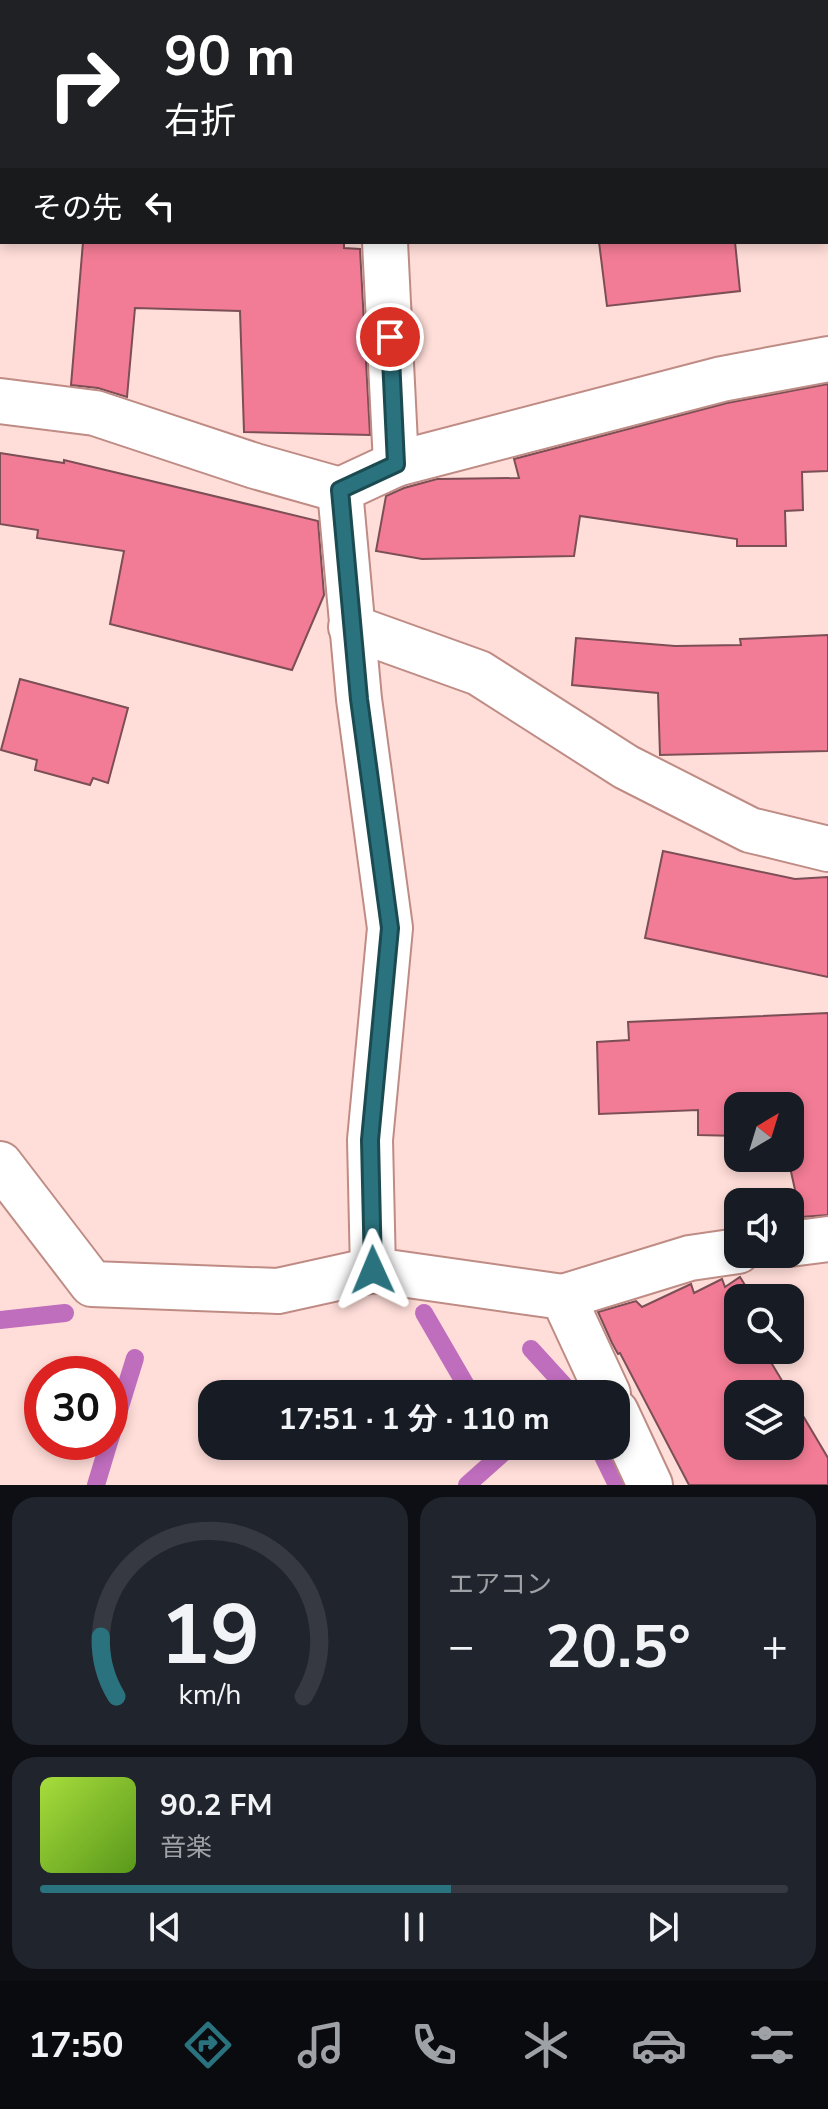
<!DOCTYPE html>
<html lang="ja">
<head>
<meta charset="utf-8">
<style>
  :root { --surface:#171b24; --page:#20242c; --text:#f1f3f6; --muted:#9ea1a6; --line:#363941; --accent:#2a727d }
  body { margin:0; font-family:"Nunito Sans","Noto Sans JP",sans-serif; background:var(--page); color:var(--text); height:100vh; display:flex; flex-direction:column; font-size:30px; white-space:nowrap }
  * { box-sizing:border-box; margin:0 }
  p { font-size:26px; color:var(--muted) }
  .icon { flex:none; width:44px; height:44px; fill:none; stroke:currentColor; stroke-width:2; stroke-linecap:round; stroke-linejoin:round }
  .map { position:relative; height:1485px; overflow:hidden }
  .side { display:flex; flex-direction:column; gap:12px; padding:12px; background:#0d0f14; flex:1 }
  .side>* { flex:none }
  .hud { position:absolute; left:0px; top:0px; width:828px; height:244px; box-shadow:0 4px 12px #0003; background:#202124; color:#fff; overflow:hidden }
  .needle { width:52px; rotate:38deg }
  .buttons { position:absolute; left:724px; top:1092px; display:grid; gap:16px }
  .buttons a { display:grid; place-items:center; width:80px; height:80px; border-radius:16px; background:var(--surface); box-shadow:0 4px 12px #0003; font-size:40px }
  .speed { position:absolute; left:24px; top:1356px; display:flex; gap:16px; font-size:40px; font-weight:700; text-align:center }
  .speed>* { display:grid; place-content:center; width:104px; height:104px; border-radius:50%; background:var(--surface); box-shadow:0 4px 12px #0003; line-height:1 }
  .speed .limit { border:12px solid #d22; background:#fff; color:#111 }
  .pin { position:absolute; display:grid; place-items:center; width:68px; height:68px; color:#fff; margin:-34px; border:4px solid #fff; border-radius:50%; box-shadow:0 2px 8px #0007 }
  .me { position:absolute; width:88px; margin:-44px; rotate:359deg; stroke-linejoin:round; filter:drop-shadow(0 0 6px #0008) }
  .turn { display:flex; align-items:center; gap:28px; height:168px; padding:0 32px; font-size:36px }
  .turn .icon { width:104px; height:104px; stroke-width:2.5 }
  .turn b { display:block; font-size:56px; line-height:68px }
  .then { display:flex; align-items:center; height:76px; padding:0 32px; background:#0003; gap:16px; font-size:30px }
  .big { font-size:60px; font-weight:700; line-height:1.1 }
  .side .widget { flex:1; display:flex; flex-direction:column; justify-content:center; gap:12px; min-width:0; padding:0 28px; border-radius:24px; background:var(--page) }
  .side .dial { align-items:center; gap:0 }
  .dial svg { height:208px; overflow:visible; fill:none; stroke:var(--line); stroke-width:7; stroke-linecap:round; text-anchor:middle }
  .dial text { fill:var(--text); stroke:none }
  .song { display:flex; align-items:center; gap:24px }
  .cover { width:96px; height:96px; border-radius:12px; background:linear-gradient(135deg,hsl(80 70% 55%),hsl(90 70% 35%)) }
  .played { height:8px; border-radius:4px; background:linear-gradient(90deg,var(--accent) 55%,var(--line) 55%) }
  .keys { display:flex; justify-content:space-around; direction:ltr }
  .heat { display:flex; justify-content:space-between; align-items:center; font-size:44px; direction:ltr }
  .side .tiles { flex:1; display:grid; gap:12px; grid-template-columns:1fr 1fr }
  .widget:last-child { grid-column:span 2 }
  .trip { position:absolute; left:198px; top:1380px; width:432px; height:80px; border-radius:24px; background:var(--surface); box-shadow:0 4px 12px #0003; font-weight:700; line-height:80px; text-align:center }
  .menu { display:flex; height:128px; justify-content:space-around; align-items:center; background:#090b0e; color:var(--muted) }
  .menu .icon { width:56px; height:56px }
  .menu .current { color:var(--accent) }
  .menu b { font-size:36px; color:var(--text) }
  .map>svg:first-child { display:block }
</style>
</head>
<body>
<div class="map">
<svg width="828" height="1485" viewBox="0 0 828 1485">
  <rect width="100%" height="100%" fill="#ffddd8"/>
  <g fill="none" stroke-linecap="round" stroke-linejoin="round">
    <!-- stream -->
    <g stroke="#bf6dbd" stroke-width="18">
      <path d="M424,1313L471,1394"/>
      <path d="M0,1320L65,1313"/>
      <path d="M531,1349L572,1394"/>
      <path d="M110,1439L135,1358"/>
      <path d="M598,1446L617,1485"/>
      <path d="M96,1485L109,1442"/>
      <path d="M467,1485L504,1452L501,1446"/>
    </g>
  </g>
  <!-- building -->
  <g fill="#f27c95" stroke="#7c4e56" stroke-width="2">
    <path d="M83,242H344V248L360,249L370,435L244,432L240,311L135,308L127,397L98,388L71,385Z"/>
    <path d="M599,242H735L740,291L607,306Z"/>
    <path d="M828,384V471L802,472L803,510L785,511L786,546H737V539L580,516L574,556L422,559L376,551L386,496L404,488L437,479L519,478L514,459L727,403Z"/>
    <path d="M0,453L64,463V460L318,521L324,595L292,670L110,624L124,551L37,538L38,530L0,524Z"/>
    <path d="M828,635V751L660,755L658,693L572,685L576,638L675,646L741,645L740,639Z"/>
    <path d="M20,679L128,708L108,783L93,778L90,785L35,770L37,760L1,750Z"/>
    <path d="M663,851L795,879L828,877V977L645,938Z"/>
    <path d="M828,1013V1215L801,1217L788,1158H790V1106H738V1136L698,1135V1110L599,1114L597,1042L629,1040L628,1022Z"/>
    <path d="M740,1277L753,1298H738V1350H777L766,1354L790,1394H738V1446H790V1394L828,1458V1485H689L620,1353L618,1354L612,1343L598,1312L636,1301L642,1307L691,1284L694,1293L722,1279L725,1287Z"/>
  </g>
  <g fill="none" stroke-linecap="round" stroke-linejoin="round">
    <defs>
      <g id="street">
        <path d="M373,0V2"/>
        <path d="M385,242L396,464"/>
        <path d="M0,401L95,413L255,466L340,490L396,464L722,379L828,359"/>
        <path d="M340,490L359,699L390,928L370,1140L373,1270L563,1297L608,1394"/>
        <path d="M351,627L479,673L626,767L750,830L828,849"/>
        <path d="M0,1164L92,1284L278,1291L373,1270"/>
        <path d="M790,1244L828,1239"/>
        <path d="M563,1297L690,1258L738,1251"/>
        <path d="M616,1412L650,1485"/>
      </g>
    </defs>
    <!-- street casing -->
    <use href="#street" stroke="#bf8c85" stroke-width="48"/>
    <!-- street -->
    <use href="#street" stroke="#fff" stroke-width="44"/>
  </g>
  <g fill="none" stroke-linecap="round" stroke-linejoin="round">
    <defs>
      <path id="route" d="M373,1270L370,1140L390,928L359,699L340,490L396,464L390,337"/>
    </defs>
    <!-- route casing -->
    <use href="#route" stroke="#1b4a51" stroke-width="20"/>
    <!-- route -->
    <use href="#route" stroke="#2a727d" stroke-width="14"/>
  </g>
</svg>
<div class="buttons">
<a><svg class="needle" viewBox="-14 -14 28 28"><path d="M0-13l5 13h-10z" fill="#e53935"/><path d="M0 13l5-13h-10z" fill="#9ea1a6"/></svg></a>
<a><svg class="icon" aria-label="sound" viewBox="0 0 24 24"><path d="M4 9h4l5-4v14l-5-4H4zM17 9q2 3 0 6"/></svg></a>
<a><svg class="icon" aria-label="search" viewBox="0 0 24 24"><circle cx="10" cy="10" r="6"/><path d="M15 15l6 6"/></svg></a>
<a><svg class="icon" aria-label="layers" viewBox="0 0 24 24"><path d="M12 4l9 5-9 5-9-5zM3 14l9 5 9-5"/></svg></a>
</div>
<div class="speed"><div class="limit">30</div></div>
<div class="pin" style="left:390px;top:337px;background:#d93025"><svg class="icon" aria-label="arrive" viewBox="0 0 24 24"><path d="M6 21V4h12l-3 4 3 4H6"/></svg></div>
<svg class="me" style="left:373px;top:1270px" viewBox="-20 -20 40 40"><path d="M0-17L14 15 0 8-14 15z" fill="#2a727d" stroke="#fff" stroke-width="4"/></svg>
<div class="trip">17:51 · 1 分 · 110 m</div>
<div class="hud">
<div class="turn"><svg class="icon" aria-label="right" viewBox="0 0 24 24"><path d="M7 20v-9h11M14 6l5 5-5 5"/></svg><div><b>90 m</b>右折</div></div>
<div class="then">その先<svg class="icon" aria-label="left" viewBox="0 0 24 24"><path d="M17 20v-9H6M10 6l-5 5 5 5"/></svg></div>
</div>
</div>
<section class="side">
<div class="tiles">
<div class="widget dial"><svg viewBox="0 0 100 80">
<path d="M14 69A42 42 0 1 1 86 69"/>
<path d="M14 69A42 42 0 0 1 8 46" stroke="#2a727d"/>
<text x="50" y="56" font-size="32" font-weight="700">19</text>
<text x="50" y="72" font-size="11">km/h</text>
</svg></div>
<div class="widget"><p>エアコン</p>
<div class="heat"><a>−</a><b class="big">20.5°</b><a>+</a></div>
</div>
<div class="widget">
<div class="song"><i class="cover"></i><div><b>90.2 FM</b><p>音楽</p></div></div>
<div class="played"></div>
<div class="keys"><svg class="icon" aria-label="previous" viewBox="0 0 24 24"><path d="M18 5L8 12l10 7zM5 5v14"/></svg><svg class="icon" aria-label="pause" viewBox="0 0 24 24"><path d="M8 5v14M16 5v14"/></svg><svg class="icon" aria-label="next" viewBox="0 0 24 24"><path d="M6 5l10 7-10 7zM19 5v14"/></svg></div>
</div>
</div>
</section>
<nav class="menu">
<b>17:50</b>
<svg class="icon current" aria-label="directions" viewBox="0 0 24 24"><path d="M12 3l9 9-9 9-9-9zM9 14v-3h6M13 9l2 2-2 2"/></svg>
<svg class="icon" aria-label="music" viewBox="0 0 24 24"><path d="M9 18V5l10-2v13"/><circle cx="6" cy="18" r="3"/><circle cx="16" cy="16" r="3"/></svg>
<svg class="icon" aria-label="phone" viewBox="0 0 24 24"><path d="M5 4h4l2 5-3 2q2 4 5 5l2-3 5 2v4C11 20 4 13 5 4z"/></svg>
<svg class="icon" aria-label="climate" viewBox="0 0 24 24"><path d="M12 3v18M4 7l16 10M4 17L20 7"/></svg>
<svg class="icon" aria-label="car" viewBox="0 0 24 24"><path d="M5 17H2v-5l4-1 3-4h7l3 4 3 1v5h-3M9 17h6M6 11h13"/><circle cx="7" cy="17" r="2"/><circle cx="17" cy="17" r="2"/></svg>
<svg class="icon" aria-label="filters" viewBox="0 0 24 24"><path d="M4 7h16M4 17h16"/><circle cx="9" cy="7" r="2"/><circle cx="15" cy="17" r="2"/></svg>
</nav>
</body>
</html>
